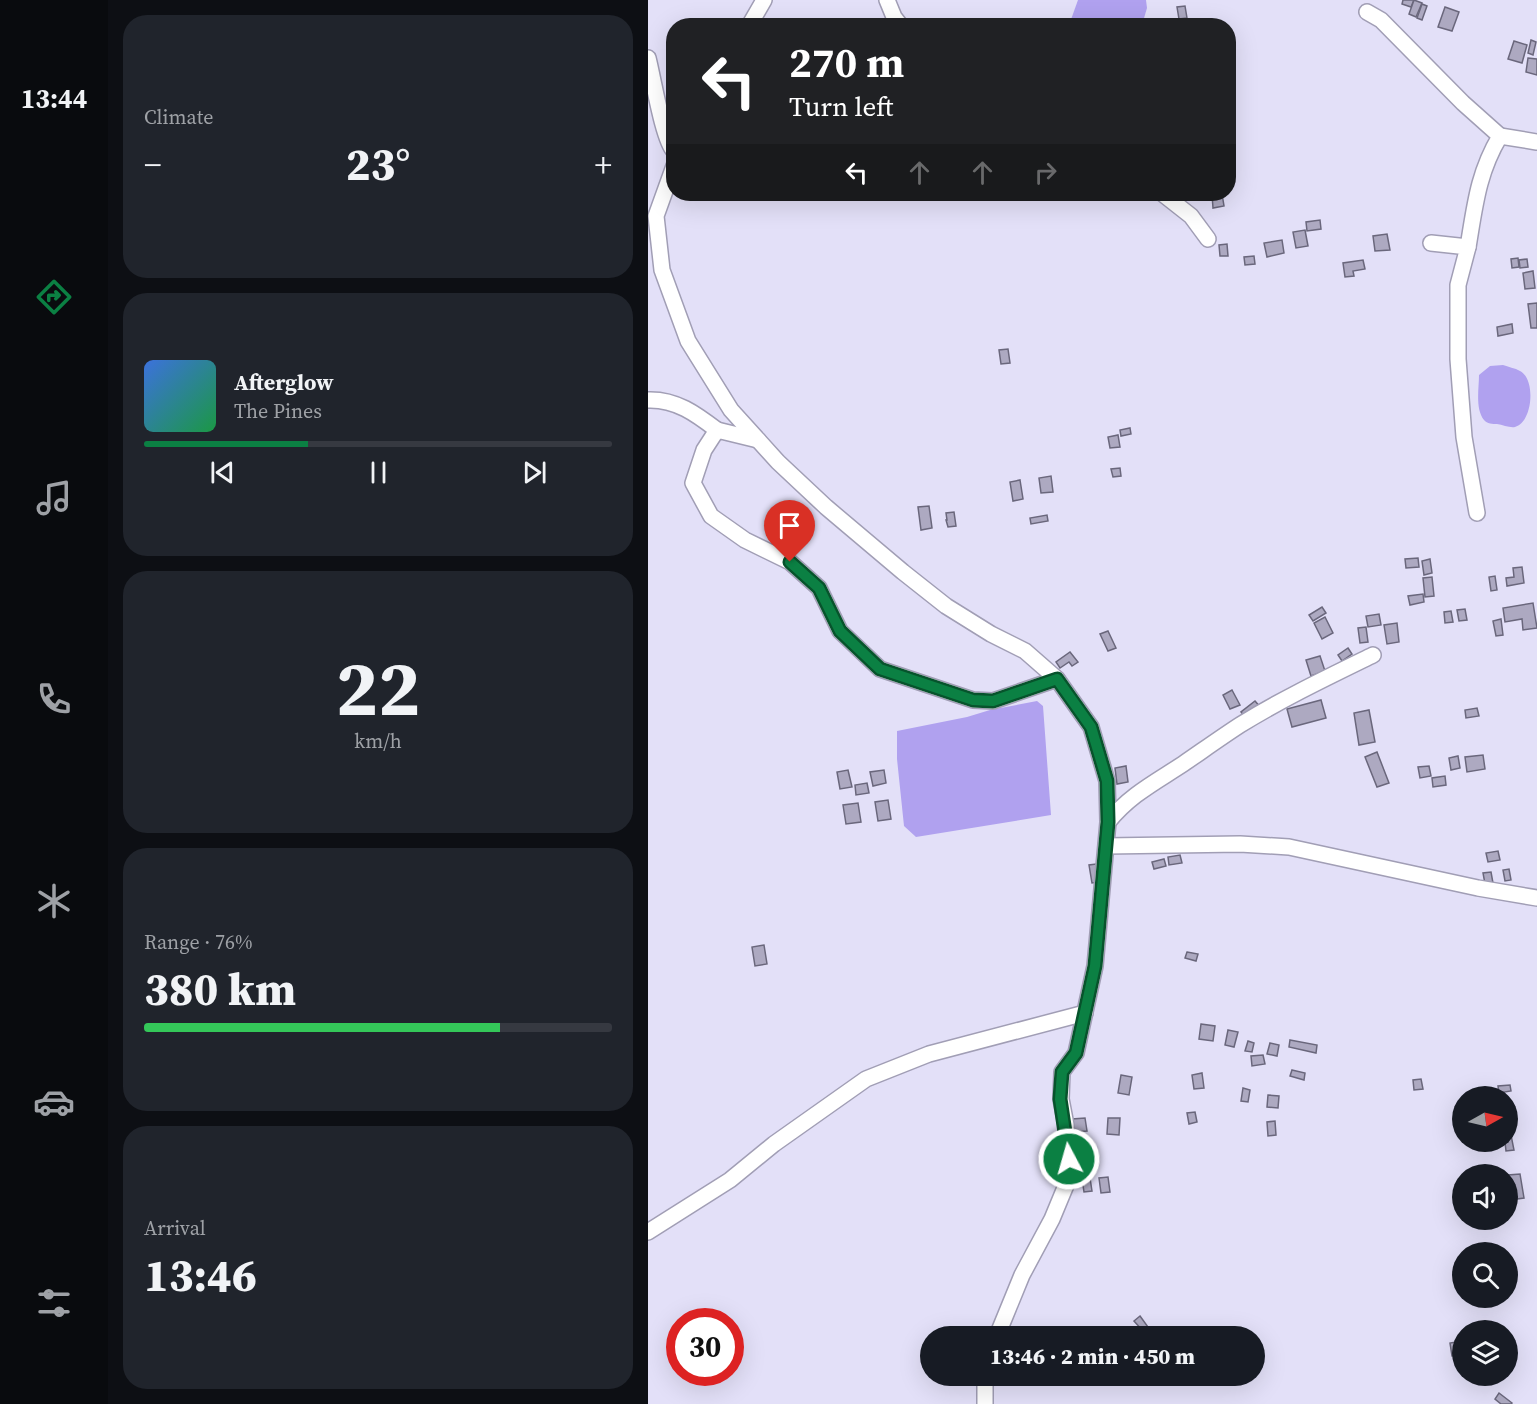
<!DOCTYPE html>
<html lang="en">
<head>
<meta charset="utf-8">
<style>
  :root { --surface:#171b24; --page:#20242c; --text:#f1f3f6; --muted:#9ea1a6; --line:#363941; --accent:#0b8043 }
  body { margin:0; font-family:"Source Serif 4",serif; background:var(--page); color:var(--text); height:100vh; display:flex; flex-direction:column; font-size:22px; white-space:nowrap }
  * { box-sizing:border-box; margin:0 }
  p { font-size:20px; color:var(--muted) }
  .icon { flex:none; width:33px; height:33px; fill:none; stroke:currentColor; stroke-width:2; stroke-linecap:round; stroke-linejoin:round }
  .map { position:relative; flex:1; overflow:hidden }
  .panel { display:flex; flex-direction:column; gap:15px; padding:15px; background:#0d0f14; width:540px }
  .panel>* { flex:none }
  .top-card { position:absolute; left:18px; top:18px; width:570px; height:183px; border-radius:24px; box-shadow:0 6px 24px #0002; background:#202124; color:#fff; overflow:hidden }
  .needle { width:39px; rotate:82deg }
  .tools { position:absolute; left:804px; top:1086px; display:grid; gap:12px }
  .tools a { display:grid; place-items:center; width:66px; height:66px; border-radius:50%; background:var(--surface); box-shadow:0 6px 24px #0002; font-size:30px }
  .speed { position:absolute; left:18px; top:1308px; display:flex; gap:12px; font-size:30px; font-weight:700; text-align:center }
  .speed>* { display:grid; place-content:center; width:78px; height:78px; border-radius:50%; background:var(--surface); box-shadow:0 6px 24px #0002; line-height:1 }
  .speed .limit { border:9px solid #d22; background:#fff; color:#111 }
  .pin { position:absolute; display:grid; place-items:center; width:51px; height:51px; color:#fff; margin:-62px -26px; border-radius:50% 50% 50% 0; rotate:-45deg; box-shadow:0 0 6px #0007 }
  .pin .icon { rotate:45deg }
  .me { position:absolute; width:66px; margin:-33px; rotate:354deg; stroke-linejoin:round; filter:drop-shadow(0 0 4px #0008) }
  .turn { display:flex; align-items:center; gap:21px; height:126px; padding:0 24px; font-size:27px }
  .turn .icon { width:78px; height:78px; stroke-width:2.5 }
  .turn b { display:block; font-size:42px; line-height:51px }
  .lanes { display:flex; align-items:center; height:57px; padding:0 24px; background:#0003; justify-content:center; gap:30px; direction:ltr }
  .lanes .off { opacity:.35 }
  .big { font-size:45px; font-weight:800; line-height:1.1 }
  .panel .widget { flex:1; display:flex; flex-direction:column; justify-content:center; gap:9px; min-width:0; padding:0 21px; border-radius:24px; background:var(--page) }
  .panel .dial { align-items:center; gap:0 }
  .dial b { font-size:78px; line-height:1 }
  .song { display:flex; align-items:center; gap:18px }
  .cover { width:72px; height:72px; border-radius:9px; background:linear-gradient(135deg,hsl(220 70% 55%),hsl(140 70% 35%)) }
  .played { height:6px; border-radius:3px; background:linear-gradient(90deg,var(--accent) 35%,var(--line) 35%) }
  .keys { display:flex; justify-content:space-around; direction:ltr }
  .heat { display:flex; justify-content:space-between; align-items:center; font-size:33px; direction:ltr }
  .charge { height:9px; border-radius:4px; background:linear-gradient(90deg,#34c759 76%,var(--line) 0) }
  .trip { position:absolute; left:272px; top:1326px; width:345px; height:60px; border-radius:30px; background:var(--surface); box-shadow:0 6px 24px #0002; font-weight:800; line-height:60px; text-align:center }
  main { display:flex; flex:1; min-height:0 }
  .dock { display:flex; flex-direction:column; width:108px; justify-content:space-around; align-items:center; background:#090b0e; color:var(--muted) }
  .dock .icon { width:42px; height:42px }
  .dock .active { color:var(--accent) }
  .dock b { font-size:27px; color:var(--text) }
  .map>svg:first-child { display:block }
</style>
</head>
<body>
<main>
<nav class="dock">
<b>13:44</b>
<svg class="icon active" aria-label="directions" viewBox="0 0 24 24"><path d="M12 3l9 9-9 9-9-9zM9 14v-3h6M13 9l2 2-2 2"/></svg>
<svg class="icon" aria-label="music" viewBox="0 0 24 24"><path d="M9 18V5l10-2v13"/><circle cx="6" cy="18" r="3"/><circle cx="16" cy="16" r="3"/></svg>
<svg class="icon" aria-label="phone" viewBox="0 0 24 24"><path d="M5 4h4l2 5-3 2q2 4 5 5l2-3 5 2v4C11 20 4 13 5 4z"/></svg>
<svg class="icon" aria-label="climate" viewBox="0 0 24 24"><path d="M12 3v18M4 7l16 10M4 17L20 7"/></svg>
<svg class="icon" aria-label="car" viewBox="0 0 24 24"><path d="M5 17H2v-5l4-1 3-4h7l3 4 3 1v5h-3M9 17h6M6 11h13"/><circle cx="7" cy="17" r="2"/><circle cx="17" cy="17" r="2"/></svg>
<svg class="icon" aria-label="filters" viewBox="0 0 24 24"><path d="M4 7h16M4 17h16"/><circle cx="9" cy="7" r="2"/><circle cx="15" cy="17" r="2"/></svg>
</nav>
<section class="panel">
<div class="widget"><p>Climate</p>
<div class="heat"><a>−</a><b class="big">23°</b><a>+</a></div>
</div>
<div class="widget">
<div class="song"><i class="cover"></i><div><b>Afterglow</b><p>The Pines</p></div></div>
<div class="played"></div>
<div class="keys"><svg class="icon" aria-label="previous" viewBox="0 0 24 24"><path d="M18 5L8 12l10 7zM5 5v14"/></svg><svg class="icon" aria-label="pause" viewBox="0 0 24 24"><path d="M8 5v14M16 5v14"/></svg><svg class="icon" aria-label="next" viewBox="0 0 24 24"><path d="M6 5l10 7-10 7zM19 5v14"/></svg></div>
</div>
<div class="widget dial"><b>22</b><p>km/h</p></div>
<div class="widget"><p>Range · 76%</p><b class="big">380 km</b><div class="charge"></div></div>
<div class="widget"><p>Arrival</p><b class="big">13:46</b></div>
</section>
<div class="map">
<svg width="889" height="1404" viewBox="0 0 889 1404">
  <rect width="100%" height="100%" fill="#e3e0f8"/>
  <!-- water -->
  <g fill="#b0a1ef">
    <path d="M430,0H498L499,8L494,25H421Z"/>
    <path d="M855,365C860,367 867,368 872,371C888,379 885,422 867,427C862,428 855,425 849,424C845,424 839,424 836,420C827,409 831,388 831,375L842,366Z"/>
    <path d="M389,701L395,706L403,815L268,837L256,826L249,759V731L319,717L342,710Z"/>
  </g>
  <!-- building -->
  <g fill="#ada9c1" stroke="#6a677c" stroke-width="1.5">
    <path d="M755,0H766L763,7L754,4Z"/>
    <path d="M766,0L774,3L768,17L761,14Z"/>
    <path d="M774,4L779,6L774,20L769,18Z"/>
    <path d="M537,6L539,18L531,19L529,7Z"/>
    <path d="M797,7L811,12L804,31L790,27Z"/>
    <path d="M883,40L888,42L885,55L880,53Z"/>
    <path d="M866,41L879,45L874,63L860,59Z"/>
    <path d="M880,58L889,59V75L878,72Z"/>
    <path d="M564,194H574L576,206L565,208Z"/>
    <path d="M672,220L673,229L659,231L658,222Z"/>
    <path d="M657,230L660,246L648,248L645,232Z"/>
    <path d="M739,234L742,250L727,251L725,236Z"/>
    <path d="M634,240L636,253L619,257L616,243Z"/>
    <path d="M579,244L580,256H572L571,245Z"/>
    <path d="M606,256L607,264L597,265L596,257Z"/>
    <path d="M870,258L871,267L864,268L863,259Z"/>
    <path d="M879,259L880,267L872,268L871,260Z"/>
    <path d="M715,260L717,269L705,271L706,276L697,277L695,263Z"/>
    <path d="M885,271L887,288L877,289L875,273Z"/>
    <path d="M889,303V328H883L880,304Z"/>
    <path d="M864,324L865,333L850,336L849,327Z"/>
    <path d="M360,349L362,363L353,364L351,350Z"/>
    <path d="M482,428L483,434L473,436L472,430Z"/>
    <path d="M470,435L472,447L462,448L460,437Z"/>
    <path d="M472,468L473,476L465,477L463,469Z"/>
    <path d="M403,476L405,492L393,493L391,478Z"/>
    <path d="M372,480L375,499L365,501L362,482Z"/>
    <path d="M281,506L284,528L273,530L270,507Z"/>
    <path d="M306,512L308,526L300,527L298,520H299L298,513Z"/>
    <path d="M399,515L400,521L383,524L382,518Z"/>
    <path d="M770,558L771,567L758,568L757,559Z"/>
    <path d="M782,559L784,573L776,575L774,561Z"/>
    <path d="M874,567L876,583L859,586L858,578L866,577L865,568Z"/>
    <path d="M847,576L849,590L843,591L841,577Z"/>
    <path d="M784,577L786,596L777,597L775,578Z"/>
    <path d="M775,594L776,602L762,605L760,596Z"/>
    <path d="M885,603L889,628L875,630L874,619L857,622L855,608Z"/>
    <path d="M674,607L678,613L665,621L661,615Z"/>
    <path d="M817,609L819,620L811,621L809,610Z"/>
    <path d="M803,611L805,622L797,623L796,612Z"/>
    <path d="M731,614L733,625L720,627L718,616Z"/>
    <path d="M677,617L685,633L674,639L666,623Z"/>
    <path d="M853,619L855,635L848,636L845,621Z"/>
    <path d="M749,623L751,642L739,644L736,625Z"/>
    <path d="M718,627L720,642L712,643L710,628Z"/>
    <path d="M460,631L468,648L460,651L452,634Z"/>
    <path d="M700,648L704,654L694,661L690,655Z"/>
    <path d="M422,652L430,662L424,666L421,662L412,668L408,662Z"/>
    <path d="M672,656L677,671L663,676L658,660Z"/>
    <path d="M584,690L592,705L582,709L575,695Z"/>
    <path d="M673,700L678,718L644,727L639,709Z"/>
    <path d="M607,701L614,709L599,720L593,712Z"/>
    <path d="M829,708L831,716L818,718L817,710Z"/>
    <path d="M721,710L727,742L711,745L706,713Z"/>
    <path d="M729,752L741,783L729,787L717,757Z"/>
    <path d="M835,755L837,769L819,772L817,757Z"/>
    <path d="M810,756L812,768L803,770L801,758Z"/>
    <path d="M478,766L480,782L469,784L467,768Z"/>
    <path d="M781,766L783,776L772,778L770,767Z"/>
    <path d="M200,770L204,787L192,789L189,772Z"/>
    <path d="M236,770L238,783L225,786L222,772Z"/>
    <path d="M797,776L798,785L785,787L784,778Z"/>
    <path d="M219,783L221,793L208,795L207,785Z"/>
    <path d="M240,800L243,819L230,821L227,802Z"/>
    <path d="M210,803L213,822L198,824L195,805Z"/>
    <path d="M850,851L852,860L840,862L838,853Z"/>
    <path d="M532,855L534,863L521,865L520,857Z"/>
    <path d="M516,859L518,866L506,869L504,862Z"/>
    <path d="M448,864L451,882L444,883L441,865Z"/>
    <path d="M861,869L863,880L857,881L855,870Z"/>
    <path d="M843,872L845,883L837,884L835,873Z"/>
    <path d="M116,945L119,964L107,966L104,947Z"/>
    <path d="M539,952L550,954L548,961L537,958Z"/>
    <path d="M553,1024L567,1026L565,1041L551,1039Z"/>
    <path d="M580,1030L590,1032L586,1047L577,1045Z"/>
    <path d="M642,1040L669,1045L668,1053L641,1047Z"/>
    <path d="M600,1041L606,1043L604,1052L597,1051Z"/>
    <path d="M622,1043L631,1045L629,1056L619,1054Z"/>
    <path d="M615,1055L617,1064L604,1066L603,1056Z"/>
    <path d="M644,1070L657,1073L656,1080L642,1076Z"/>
    <path d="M554,1073L556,1088L546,1089L544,1075Z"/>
    <path d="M473,1075L484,1077L481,1095L470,1093Z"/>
    <path d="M773,1079L775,1089L766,1090L765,1080Z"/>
    <path d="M862,1085L863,1091L851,1093L850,1086Z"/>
    <path d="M595,1088L602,1090L600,1102L593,1101Z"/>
    <path d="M620,1095L631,1096L630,1108L619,1107Z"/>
    <path d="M547,1112L549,1122L541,1124L539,1113Z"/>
    <path d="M437,1118L439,1131L426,1132L424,1119Z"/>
    <path d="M460,1118H472L471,1135L459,1134Z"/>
    <path d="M627,1121L628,1135L620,1136L619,1122Z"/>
    <path d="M860,1135H863L866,1150L858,1151L857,1142H860Z"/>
    <path d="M436,1136L437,1143L430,1144L429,1137Z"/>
    <path d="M441,1149L442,1158L428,1160L427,1151Z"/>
    <path d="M872,1174L876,1198L862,1200L860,1175Z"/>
    <path d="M460,1177L462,1192L453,1193L451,1178Z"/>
    <path d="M442,1178L444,1191L436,1192L434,1179Z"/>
    <path d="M492,1316L500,1327L495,1331L486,1321Z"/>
    <path d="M814,1341V1355L804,1356L802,1343Z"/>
    <path d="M851,1393L864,1403L863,1404H853L847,1399Z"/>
  </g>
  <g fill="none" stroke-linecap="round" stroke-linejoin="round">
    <defs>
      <g id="minor">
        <path d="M239,0L246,17L253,26"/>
        <path d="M719,12L733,20L815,103L852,136C830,173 827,205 820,247"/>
        <path d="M101,26L116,0"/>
        <path d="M0,58C5,77 15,140 26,151"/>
        <path d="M852,136L889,142"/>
        <path d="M26,166L8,216L14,270L40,341L83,410L130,462L178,507L255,572L298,606L343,634L377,651L409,679L443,727L459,781L460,822L447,966L428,1053L414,1072L413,1099L418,1125L421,1178L404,1219L374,1275L349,1336"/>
        <path d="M515,194L543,216L560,239"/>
        <path d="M783,243L820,247L810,285V359L816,437L829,513"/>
        <path d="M0,400C28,399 48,414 69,430"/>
        <path d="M110,440L69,430L56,450L45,483L63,516L97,540L142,562L171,588L192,631L232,669L325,700L345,701L409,679"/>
        <path d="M460,822C482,795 506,783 535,764C554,751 572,738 592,725C634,699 680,677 725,655"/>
        <path d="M458,846L592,844L641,847L830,888L889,898"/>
        <path d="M0,1232L82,1180L126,1144L218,1079L281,1054L437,1013"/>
        <path d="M337,1404V1376"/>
      </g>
    </defs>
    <!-- minor casing -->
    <use href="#minor" stroke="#a19eb5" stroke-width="18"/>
    <!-- minor -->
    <use href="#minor" stroke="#fff" stroke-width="15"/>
  </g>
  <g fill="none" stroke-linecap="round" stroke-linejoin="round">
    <defs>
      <path id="route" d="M142,562L171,588L192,631L232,669L325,700L345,701L409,679L443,727L459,781L460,822L447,966L428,1053L414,1072L412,1099L421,1159"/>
    </defs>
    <!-- route casing -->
    <use href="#route" stroke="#07532c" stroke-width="15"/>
    <!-- route -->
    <use href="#route" stroke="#0b8043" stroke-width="10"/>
  </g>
</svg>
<div class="tools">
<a><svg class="needle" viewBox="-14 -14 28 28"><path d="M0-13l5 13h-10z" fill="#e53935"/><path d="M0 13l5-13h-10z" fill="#9ea1a6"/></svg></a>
<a><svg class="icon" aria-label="sound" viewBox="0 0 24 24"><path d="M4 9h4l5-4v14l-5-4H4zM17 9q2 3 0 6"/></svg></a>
<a><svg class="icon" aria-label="search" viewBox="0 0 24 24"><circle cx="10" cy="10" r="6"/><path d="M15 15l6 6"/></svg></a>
<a><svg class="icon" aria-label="layers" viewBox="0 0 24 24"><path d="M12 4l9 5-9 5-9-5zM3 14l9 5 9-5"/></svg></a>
</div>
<div class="speed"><div class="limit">30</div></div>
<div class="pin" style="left:142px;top:562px;background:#d93025"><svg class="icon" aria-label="arrive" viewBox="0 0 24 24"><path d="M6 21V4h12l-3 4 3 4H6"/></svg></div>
<svg class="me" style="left:421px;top:1159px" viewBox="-20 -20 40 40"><circle r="17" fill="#0b8043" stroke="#fff" stroke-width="3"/><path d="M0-11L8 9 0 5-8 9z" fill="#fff"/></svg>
<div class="trip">13:46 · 2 min · 450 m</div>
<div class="top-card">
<div class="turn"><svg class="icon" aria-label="left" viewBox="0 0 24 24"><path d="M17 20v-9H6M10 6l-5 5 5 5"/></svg><div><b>270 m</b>Turn left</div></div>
<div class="lanes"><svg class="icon" aria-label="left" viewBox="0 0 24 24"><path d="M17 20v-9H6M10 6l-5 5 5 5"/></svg><svg class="icon off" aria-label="ahead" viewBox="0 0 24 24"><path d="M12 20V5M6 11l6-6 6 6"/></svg><svg class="icon off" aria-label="ahead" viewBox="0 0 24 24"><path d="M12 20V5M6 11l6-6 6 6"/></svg><svg class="icon off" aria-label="right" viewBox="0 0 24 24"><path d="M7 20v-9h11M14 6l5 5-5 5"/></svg></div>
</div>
</div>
</main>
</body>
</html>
